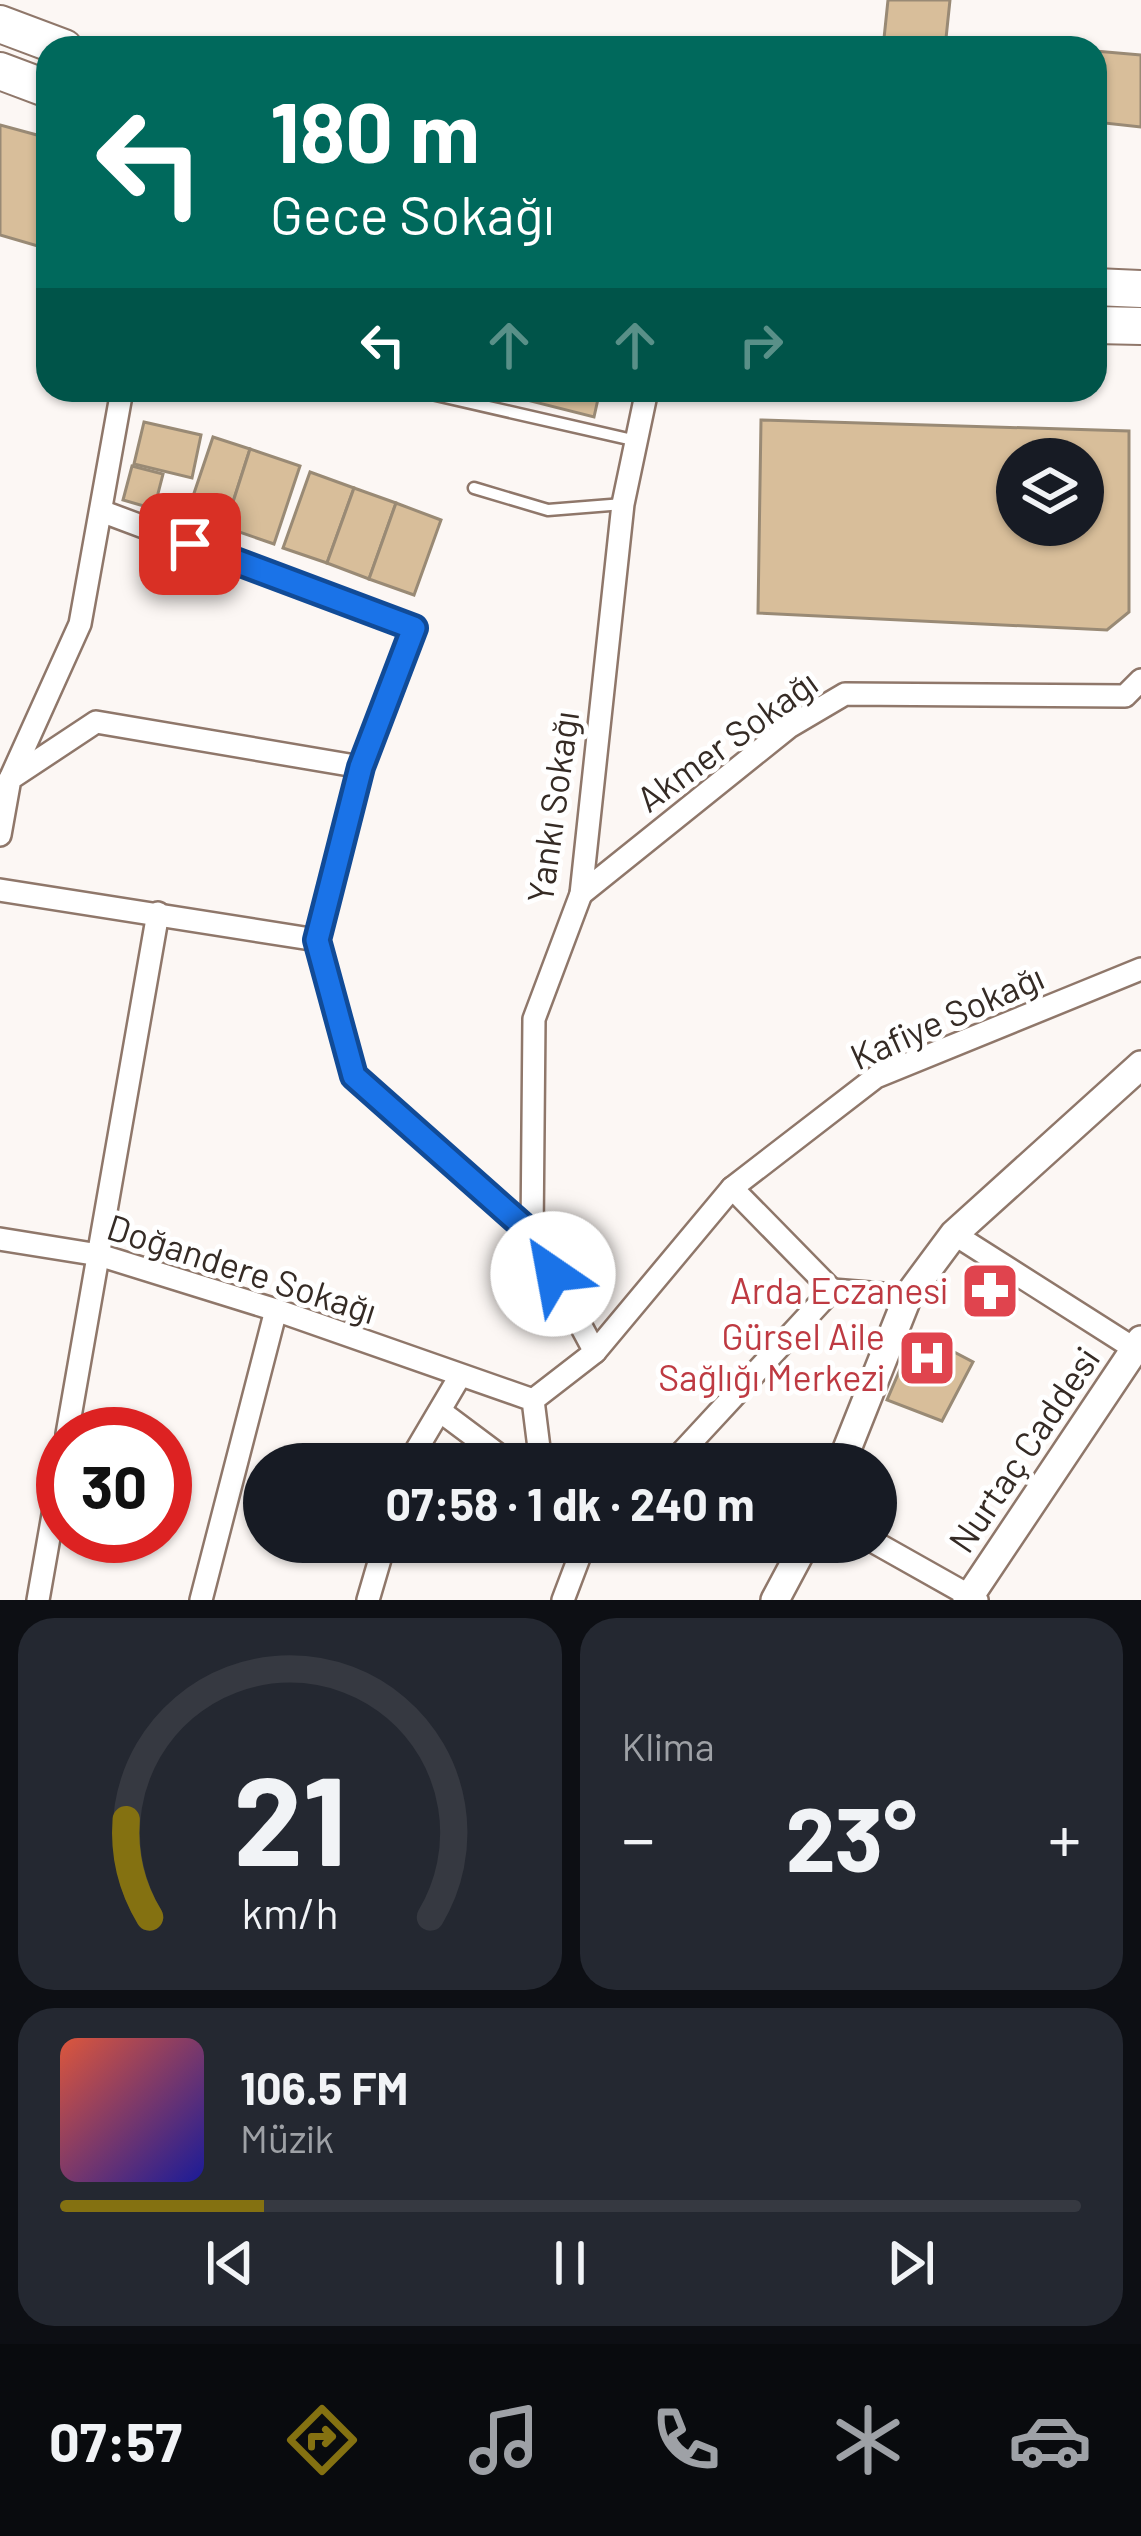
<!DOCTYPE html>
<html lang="tr">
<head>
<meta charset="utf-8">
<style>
  :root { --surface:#171b24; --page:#242831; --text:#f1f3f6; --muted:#9ea1a6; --line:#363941; --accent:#847111 }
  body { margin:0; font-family:Barlow,sans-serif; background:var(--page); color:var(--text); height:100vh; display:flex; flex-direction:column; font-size:45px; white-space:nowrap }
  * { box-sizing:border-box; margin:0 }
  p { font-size:39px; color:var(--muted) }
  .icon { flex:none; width:66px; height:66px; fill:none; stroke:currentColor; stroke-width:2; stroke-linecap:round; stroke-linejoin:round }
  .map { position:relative; height:1600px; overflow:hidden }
  .panel { display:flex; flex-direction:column; gap:18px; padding:18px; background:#0d0f14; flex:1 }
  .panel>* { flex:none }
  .banner { position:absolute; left:36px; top:36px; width:1071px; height:366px; border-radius:36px; box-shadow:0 3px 9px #0004; background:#00695c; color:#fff; overflow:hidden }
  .controls { position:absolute; left:996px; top:438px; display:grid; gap:24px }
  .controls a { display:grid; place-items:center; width:108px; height:108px; border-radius:50%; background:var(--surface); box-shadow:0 3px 9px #0004; font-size:60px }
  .speed { position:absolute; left:36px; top:1407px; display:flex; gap:24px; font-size:60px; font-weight:700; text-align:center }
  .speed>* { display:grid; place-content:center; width:156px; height:156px; border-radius:50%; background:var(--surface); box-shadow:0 3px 9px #0004; line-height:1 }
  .speed .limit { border:18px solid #d22; background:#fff; color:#111 }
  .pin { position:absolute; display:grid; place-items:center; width:102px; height:102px; color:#fff; margin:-51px; border-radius:24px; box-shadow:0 6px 18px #0006 }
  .me { position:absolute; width:132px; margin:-66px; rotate:327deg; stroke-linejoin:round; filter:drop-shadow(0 0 9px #0008) }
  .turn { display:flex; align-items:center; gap:42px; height:252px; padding:0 36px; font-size:54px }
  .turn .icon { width:156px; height:156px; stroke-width:2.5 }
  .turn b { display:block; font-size:84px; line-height:102px }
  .lanes { display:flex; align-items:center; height:114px; padding:0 36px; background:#0003; justify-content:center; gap:60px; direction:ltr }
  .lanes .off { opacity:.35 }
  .big { font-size:90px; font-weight:700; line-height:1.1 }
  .panel .widget { flex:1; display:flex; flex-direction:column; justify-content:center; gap:18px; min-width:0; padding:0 42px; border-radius:36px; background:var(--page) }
  .panel .dial { align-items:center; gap:0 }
  .dial svg { height:312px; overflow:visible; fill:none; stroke:var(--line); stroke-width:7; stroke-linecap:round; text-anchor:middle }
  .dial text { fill:var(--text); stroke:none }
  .song { display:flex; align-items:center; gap:36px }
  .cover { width:144px; height:144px; border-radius:18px; background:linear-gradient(135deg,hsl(10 70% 55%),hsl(240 70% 35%)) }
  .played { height:12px; border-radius:6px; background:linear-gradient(90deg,var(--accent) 20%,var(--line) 20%) }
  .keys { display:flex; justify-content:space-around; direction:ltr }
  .heat { display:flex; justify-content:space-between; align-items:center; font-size:66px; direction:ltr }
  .panel .tiles { flex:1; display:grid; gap:18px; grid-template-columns:1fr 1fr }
  .widget:last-child { grid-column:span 2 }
  .trip { position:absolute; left:243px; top:1443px; width:654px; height:120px; border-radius:60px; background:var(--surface); box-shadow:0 3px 9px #0004; font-weight:700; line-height:120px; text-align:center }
  .tab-bar { display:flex; height:192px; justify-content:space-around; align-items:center; background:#090b0e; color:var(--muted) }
  .tab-bar .icon { width:84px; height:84px }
  .tab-bar .selected { color:var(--accent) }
  .tab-bar b { font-size:54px; color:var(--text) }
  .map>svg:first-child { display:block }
</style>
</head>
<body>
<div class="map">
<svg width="1141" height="1600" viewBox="0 0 1141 1600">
  <rect width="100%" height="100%" fill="#fcf7f4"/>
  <!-- building -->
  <g fill="#d8be9a" stroke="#998a75" stroke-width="3" fill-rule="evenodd">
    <path d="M888,0H950L945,48H883Z"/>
    <path d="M1095,51L1141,55V127L1095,122Z"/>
    <path d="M0,125L48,138V249L0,235Z"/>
    <path d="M487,390H600L594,417Z"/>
    <path d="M761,420L1129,431V612L1107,630L758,613ZM1017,459H1083V525H1017Z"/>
    <path d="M144,422L201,435L192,478L134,464Z"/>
    <path d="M213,437L250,449L225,527L187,514Z"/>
    <path d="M250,449L300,466L274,544L225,527Z"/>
    <path d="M132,466L163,474L154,509L123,500Z"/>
    <path d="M310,472L354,488L327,563L283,548Z"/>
    <path d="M354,488L396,503L369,579L327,563Z"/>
    <path d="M396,503L441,520L414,595L369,579Z"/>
    <path d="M916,1332L973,1362L942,1421L887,1400Z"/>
  </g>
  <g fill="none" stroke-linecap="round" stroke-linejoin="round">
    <defs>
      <g id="service">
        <path d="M414,390L637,441"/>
        <path d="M474,488L548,510L623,504"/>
      </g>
      <g id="minor">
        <path d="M10,779L80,624L122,390"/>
        <path d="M0,835L10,779L96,722L361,767"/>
        <path d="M0,890L317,940L361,767L414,628L101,511"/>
        <path d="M581,894L789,727L845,694L1125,696L1141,680"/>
        <path d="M317,940L354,1075L532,1235"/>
        <path d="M954,1234L1141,1353"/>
        <path d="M0,1239L99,1255L276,1310L533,1400L541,1464"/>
        <path d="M832,1290L908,1296"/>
        <path d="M595,1352L732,1188L876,1077L1141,969"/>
        <path d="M533,1400L595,1352L532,1235L534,1019L581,894L623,504L647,390"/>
        <path d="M440,1411L511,1464"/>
        <path d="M67,1434L158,913"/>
        <path d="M408,1464L460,1376"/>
        <path d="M671,1464L832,1290L732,1188"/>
        <path d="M874,1542L977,1600"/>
        <path d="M38,1600L63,1458"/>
        <path d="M201,1600L276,1310"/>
        <path d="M368,1600L385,1542"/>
        <path d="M563,1600L585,1542"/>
      </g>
      <g id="tertiary">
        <path d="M841,1464L908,1296L954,1234L1141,1065"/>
        <path d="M775,1600L806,1542"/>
        <path d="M967,1600L1141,1340"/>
      </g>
      <g id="primary">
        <path d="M0,24L64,48"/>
        <path d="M0,71L48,89"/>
        <path d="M1095,287L1141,289"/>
        <path d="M1095,325L1141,326"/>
      </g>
    </defs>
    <!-- service casing -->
    <use href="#service" stroke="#8f776a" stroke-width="15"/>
    <!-- minor casing -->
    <use href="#minor" stroke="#8f776a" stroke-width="26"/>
    <!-- tertiary casing -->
    <use href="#tertiary" stroke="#8f776a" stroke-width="32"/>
    <!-- primary casing -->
    <use href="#primary" stroke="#8f776a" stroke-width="40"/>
    <!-- service -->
    <use href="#service" stroke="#fff" stroke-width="10"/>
    <!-- minor -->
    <use href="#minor" stroke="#fff" stroke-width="21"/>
    <!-- tertiary -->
    <use href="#tertiary" stroke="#fff" stroke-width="27"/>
    <!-- primary -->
    <use href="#primary" stroke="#fff" stroke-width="36"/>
  </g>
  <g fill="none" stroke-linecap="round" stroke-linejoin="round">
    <defs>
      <path id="route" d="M190,544L414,628L361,767L317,940L354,1076L532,1234L553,1274"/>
    </defs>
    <!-- route casing -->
    <use href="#route" stroke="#114b97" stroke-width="30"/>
    <!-- route -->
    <use href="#route" stroke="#1a73e8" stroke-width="21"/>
  </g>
  <!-- icons -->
  <defs>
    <symbol id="pharmacy-square" viewBox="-11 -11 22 22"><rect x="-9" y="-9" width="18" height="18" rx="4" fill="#e0444e" stroke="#fff"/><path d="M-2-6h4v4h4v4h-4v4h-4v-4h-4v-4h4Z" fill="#fff"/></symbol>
    <symbol id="hospital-square" viewBox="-11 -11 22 22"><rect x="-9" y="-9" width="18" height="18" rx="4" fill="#e0444e" stroke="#fff"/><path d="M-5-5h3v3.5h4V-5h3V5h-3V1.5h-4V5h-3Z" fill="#fff"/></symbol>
  </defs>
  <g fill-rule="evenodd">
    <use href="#pharmacy-square" x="957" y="1258" width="66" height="66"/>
    <use href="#hospital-square" x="894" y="1325" width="66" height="66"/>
  </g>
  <g text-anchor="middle" stroke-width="10" stroke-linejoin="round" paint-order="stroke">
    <!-- street labels -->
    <g font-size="36" fill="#352b25" stroke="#fff">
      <text transform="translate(727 741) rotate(-36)" y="13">Akmer Sokağı</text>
      <text transform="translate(553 807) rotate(-82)" y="13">Yankı Sokağı</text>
      <text transform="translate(947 1017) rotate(-24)" y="13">Kafiye Sokağı</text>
      <text transform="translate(242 1269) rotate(18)" y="13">Doğandere Sokağı</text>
      <text transform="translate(1024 1450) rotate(-56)" y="13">Nurtaç Caddesi</text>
    </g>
    <!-- health labels -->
    <g font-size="36" fill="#be3a42" stroke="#fff" text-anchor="end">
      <text x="948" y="1304">Arda Eczanesi</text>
      <text x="885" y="1350">Gürsel Aile<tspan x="885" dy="41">Sağlığı Merkezi</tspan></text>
    </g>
  </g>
</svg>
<div class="controls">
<a><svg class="icon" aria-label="layers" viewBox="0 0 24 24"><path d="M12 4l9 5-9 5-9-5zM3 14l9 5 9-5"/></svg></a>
</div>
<div class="speed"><div class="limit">30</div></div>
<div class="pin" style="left:190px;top:544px;background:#d93025"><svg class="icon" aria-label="arrive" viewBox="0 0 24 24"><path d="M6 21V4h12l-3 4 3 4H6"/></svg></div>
<svg class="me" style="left:553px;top:1274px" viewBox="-20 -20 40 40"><circle r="19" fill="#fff"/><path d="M0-13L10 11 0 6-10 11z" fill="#1a73e8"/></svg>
<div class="trip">07:58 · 1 dk · 240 m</div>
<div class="banner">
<div class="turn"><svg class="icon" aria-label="left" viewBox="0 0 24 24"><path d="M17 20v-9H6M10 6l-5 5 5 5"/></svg><div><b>180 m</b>Gece Sokağı</div></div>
<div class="lanes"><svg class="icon" aria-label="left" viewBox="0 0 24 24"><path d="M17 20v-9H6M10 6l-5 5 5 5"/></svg><svg class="icon off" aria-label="ahead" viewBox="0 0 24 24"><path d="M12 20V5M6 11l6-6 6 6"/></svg><svg class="icon off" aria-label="ahead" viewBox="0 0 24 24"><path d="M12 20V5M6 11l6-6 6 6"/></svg><svg class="icon off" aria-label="right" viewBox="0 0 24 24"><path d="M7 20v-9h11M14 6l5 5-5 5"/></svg></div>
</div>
</div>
<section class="panel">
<div class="tiles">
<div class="widget dial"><svg viewBox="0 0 100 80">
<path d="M14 69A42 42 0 1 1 86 69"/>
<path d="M14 69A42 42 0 0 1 8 44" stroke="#847111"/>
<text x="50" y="56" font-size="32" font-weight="700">21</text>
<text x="50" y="72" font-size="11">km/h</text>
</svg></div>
<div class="widget"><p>Klima</p>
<div class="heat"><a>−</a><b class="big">23°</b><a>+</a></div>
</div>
<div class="widget">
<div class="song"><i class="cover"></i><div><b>106.5 FM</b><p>Müzik</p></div></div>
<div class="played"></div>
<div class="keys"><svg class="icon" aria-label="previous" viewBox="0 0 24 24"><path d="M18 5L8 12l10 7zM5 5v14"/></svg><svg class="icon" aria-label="pause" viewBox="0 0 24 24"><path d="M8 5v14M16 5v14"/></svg><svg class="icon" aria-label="next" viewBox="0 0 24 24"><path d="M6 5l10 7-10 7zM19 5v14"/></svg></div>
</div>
</div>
</section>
<nav class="tab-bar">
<b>07:57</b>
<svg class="icon selected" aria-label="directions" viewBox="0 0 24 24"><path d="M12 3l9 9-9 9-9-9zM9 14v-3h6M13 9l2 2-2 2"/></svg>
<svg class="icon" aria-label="music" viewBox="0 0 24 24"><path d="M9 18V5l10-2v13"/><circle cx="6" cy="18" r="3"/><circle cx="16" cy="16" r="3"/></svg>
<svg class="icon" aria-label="phone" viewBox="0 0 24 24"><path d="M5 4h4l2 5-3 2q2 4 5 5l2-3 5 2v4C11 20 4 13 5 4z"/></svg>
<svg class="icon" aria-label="climate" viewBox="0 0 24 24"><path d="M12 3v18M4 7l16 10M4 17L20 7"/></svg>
<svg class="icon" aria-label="car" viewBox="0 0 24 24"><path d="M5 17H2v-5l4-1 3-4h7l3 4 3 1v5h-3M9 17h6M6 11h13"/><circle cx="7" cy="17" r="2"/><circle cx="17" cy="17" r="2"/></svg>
</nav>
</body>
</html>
